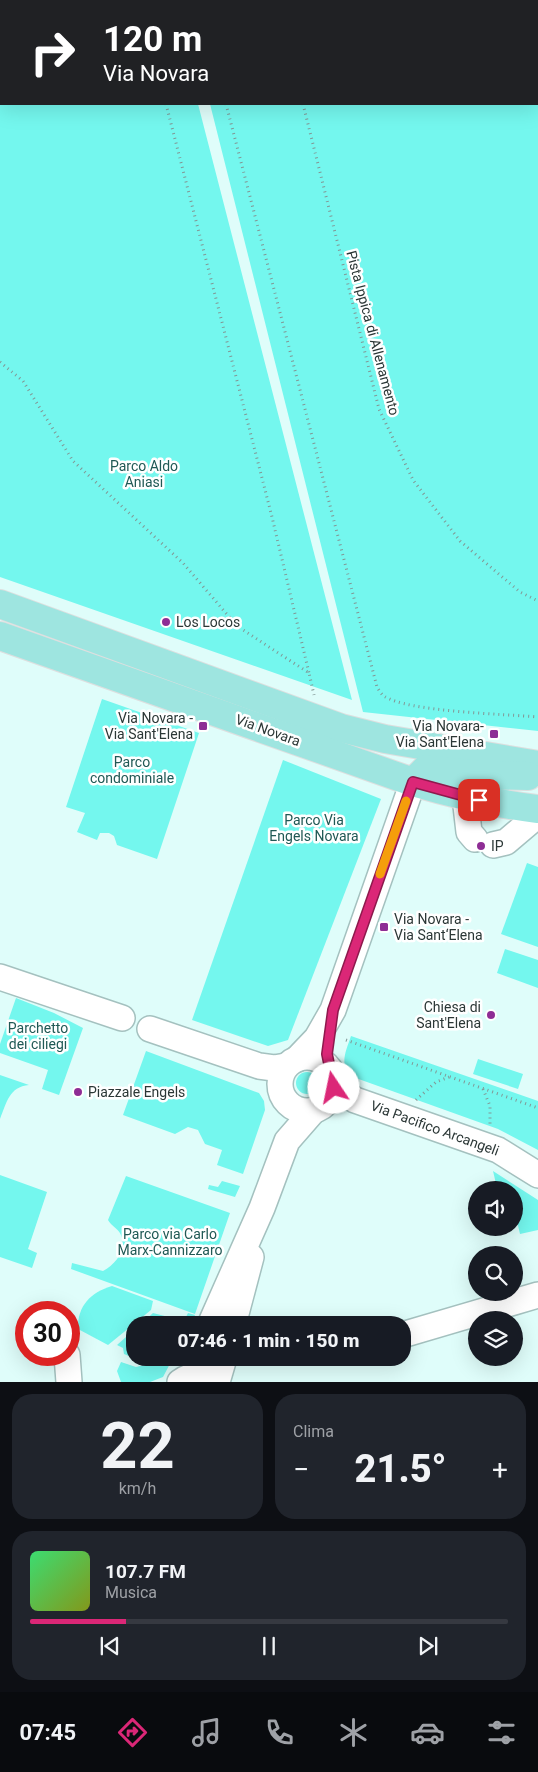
<!DOCTYPE html>
<html lang="it">
<head>
<meta charset="utf-8">
<style>
  :root { --surface:#171b24; --page:#20242c; --text:#f1f3f6; --muted:#9ea1a6; --line:#363941; --accent:#db2777 }
  body { margin:0; font-family:Roboto,sans-serif; background:var(--page); color:var(--text); height:100vh; display:flex; flex-direction:column; font-size:19px; white-space:nowrap }
  * { box-sizing:border-box; margin:0 }
  p { font-size:16px; color:var(--muted) }
  .icon { flex:none; width:28px; height:28px; fill:none; stroke:currentColor; stroke-width:2; stroke-linecap:round; stroke-linejoin:round }
  .map { position:relative; height:1382px; overflow:hidden }
  .details { display:flex; flex-direction:column; gap:12px; padding:12px; background:#0d0f14; flex:1 }
  .details>* { flex:none }
  .banner { position:absolute; left:0px; top:0px; width:539px; height:105px; box-shadow:0 5px 20px #0002; background:#202124; color:#fff; overflow:hidden }
  .controls { position:absolute; left:468px; top:1181px; display:grid; gap:10px }
  .controls a { display:grid; place-items:center; width:55px; height:55px; border-radius:50%; background:var(--surface); box-shadow:0 5px 20px #0002; font-size:25px }
  .speed { position:absolute; left:15px; top:1301px; display:flex; gap:10px; font-size:25px; font-weight:700; text-align:center }
  .speed>* { display:grid; place-content:center; width:65px; height:65px; border-radius:50%; background:var(--surface); box-shadow:0 5px 20px #0002; line-height:1 }
  .speed .limit { border:8px solid #d22; background:#fff; color:#111 }
  .pin { position:absolute; display:grid; place-items:center; width:42px; height:42px; color:#fff; margin:-21px; border-radius:10px; box-shadow:0 2px 8px #0006 }
  .me { position:absolute; width:55px; margin:-28px; rotate:349deg; stroke-linejoin:round; filter:drop-shadow(0 0 4px #0008) }
  .turn { display:flex; align-items:center; gap:18px; height:105px; padding:0 20px; font-size:22px }
  .turn .icon { width:65px; height:65px; stroke-width:2.5 }
  .turn b { display:block; font-size:35px; line-height:42px }
  .big { font-size:38px; font-weight:800; line-height:1.1 }
  .details .widget { flex:1; display:flex; flex-direction:column; justify-content:center; gap:8px; min-width:0; padding:0 18px; border-radius:20px; background:var(--page) }
  .details .dial { align-items:center; gap:0 }
  .dial b { font-size:65px; line-height:1 }
  .song { display:flex; align-items:center; gap:15px }
  .cover { width:60px; height:60px; border-radius:8px; background:linear-gradient(135deg,hsl(140 70% 55%),hsl(70 70% 35%)) }
  .played { height:5px; border-radius:2px; background:linear-gradient(90deg,var(--accent) 20%,var(--line) 20%) }
  .keys { display:flex; justify-content:space-around; direction:ltr }
  .heat { display:flex; justify-content:space-between; align-items:center; font-size:28px; direction:ltr }
  .details .tiles { flex:1; display:grid; gap:12px; grid-template-columns:1fr 1fr }
  .widget:last-child { grid-column:span 2 }
  .trip { position:absolute; left:126px; top:1316px; width:285px; height:50px; border-radius:20px; background:var(--surface); box-shadow:0 5px 20px #0002; font-weight:800; line-height:50px; text-align:center }
  .menu { display:flex; height:80px; justify-content:space-around; align-items:center; background:#090b0e; color:var(--muted) }
  .menu .icon { width:35px; height:35px }
  .menu .active { color:var(--accent) }
  .menu b { font-size:22px; color:var(--text) }
  .map>svg:first-child { display:block }
</style>
</head>
<body>
<div class="map">
<svg width="538" height="1382" viewBox="0 0 538 1382">
  <rect width="100%" height="100%" fill="#dffdfa"/>
  <!-- green -->
  <g fill="#74f7ee">
    <path d="M0,0H171L1,1V104H198L352,700L0,577Z"/>
    <path d="M184,0H538V731L363,712L210,104H538V1Z"/>
    <path d="M102,699L199,733L157,859L117,845L114,836L109,833H100L97,840L77,832L85,813L66,807Z"/>
    <path d="M283,760L381,799L288,1040L268,1046L192,1020Z"/>
    <path d="M527,863L538,867V947L501,934Z"/>
    <path d="M505,949L538,960V988L497,973Z"/>
    <path d="M16,998L54,1013L83,1028L59,1095L42,1089L48,1070L0,1053V1044Z"/>
    <path d="M351,1036L538,1101V1150L498,1129L353,1077C338,1066 346,1051 351,1036Z"/>
    <path d="M146,1051L259,1093L264,1101L265,1110L243,1174L217,1165L222,1150L205,1144L198,1130L188,1127L175,1134L123,1115Z"/>
    <path d="M478,1059L523,1074L518,1089L473,1074Z"/>
    <circle cx="307" cy="1083" r="11"/>
    <path d="M0,1075L29,1085C9,1087 7,1102 0,1119Z"/>
    <path d="M493,1171L538,1200V1230L520,1234L514,1209V1190H509L508,1186L497,1188Z"/>
    <path d="M0,1175L47,1192L28,1249L37,1253L32,1268L0,1257Z"/>
    <path d="M126,1176L230,1213L195,1314L71,1269L72,1263L103,1271C116,1264 127,1250 121,1235C119,1229 111,1226 108,1220Z"/>
    <path d="M222,1181L240,1186L235,1197L208,1189L209,1185L218,1187Z"/>
    <path d="M112,1286L153,1301L151,1310L108,1345L78,1329C77,1306 91,1292 112,1286Z"/>
    <path d="M153,1313L184,1321L188,1313L195,1315L191,1325H140Z"/>
    <path d="M135,1329V1347L131,1357L124,1354L123,1348L117,1345Z"/>
    <path d="M153,1358H173L163,1377L150,1382H121L117,1371L121,1362L136,1367L152,1363Z"/>
  </g>
  <g fill="none" stroke-linecap="round" stroke-linejoin="round">
    <defs>
      <g id="minor">
        <path d="M465,797L469,832L475,839"/>
        <path d="M493,845L506,842L538,815"/>
        <path d="M0,977L122,1018"/>
        <path d="M150,1029L259,1066L274,1068L286,1066"/>
        <circle cx="307" cy="1084" r="27"/>
        <path d="M297,1059L317,1038L333,1010L413,782"/>
        <path d="M334,1080L345,1093L355,1100L498,1150L538,1175"/>
        <path d="M210,1325L262,1208L287,1141L314,1110"/>
        <path d="M233,1325L251,1257"/>
        <path d="M402,1335L538,1295"/>
        <path d="M67,1355L69,1382"/>
        <path d="M180,1382C191,1374 202,1374 213,1382"/>
        <path d="M217,1382L224,1358"/>
      </g>
      <g id="major">
        <path d="M0,604L341,728L385,739L538,765"/>
        <path d="M0,636L413,782C454,794 495,804 538,809"/>
        <path d="M414,781L426,769L480,775L528,776"/>
      </g>
    </defs>
    <!-- minor casing -->
    <use href="#minor" stroke="#a4c1bf" stroke-width="28"/>
    <!-- major casing -->
    <use href="#major" stroke="#dddfdf" stroke-width="30"/>
    <!-- path -->
    <g stroke="#829795" stroke-width="3" stroke-dasharray="1 4" stroke-linecap="butt">
      <path d="M140,0V1"/>
      <path d="M199,0V1"/>
      <path d="M278,0V1"/>
      <path d="M532,0V1"/>
      <path d="M538,19V21"/>
      <path d="M166,104L272,517L309,673"/>
      <path d="M226,104L377,687C379,690 381,694 384,696C407,712 506,714 538,717"/>
      <path d="M303,104L379,409L413,480L460,541L520,592L538,601"/>
      <path d="M0,362L23,381L73,461L183,563L237,626L309,673L314,695"/>
      <path d="M346,1040L538,1108"/>
      <path d="M483,1089L490,1106V1125"/>
      <path d="M416,1100L436,1082L449,1077"/>
    </g>
    <!-- minor -->
    <use href="#minor" stroke="#fff" stroke-width="25"/>
    <!-- major -->
    <use href="#major" stroke="#9ee5e0" stroke-width="28"/>
  </g>
  <g fill="none" stroke-linecap="round" stroke-linejoin="round">
    <defs>
      <path id="route" d="M334,1088L327,1054L333,1010L413,782L479,800"/>
    </defs>
    <!-- route casing -->
    <use href="#route" stroke="#8e194d" stroke-width="12"/>
    <!-- route -->
    <use href="#route" stroke="#db2777" stroke-width="9"/>
    <!-- slow -->
    <path stroke="#f59e0b" stroke-width="9" d="M380,874L406,801"/>
  </g>
  <!-- markers -->
  <g fill="#8e2d95" stroke="#fff" stroke-width="2">
    <circle cx="166" cy="622" r="5"/>
    <rect x="198" y="721" width="10" height="10" rx="2.5"/>
    <rect x="489" y="729" width="10" height="10" rx="2.5"/>
    <circle cx="481" cy="846" r="5"/>
    <rect x="379" y="922" width="10" height="10" rx="2.5"/>
    <circle cx="491" cy="1015" r="5"/>
    <circle cx="78" cy="1092" r="5"/>
  </g>
  <g text-anchor="middle" stroke-width="5" stroke-linejoin="round" paint-order="stroke">
    <!-- street labels -->
    <g font-size="14" fill="#2b3736" stroke="#fff">
      <text transform="translate(373 333) rotate(75)" y="5">Pista Ippica di Allenamento</text>
      <text transform="translate(268 730) rotate(20)" y="5">Via Novara</text>
      <text transform="translate(435 1128) rotate(20)" y="5">Via Pacifico Arcangeli</text>
    </g>
    <!-- park labels -->
    <g font-size="14" fill="#205955" stroke="#fff">
      <text x="144" y="471">Parco Aldo<tspan x="144" dy="16">Aniasi</tspan></text>
      <text x="132" y="767">Parco<tspan x="132" dy="16">condominiale</tspan></text>
      <text x="314" y="825">Parco Via<tspan x="314" dy="16">Engels Novara</tspan></text>
      <text x="38" y="1033">Parchetto<tspan x="38" dy="16">dei ciliegi</tspan></text>
      <text x="170" y="1239">Parco via Carlo<tspan x="170" dy="16">Marx-Cannizzaro</tspan></text>
    </g>
    <!-- poi labels -->
    <g font-size="14" fill="#2b3736" stroke="#fff" text-anchor="start">
      <text x="176" y="627">Los Locos</text>
      <text x="193" y="723" text-anchor="end">Via Novara -<tspan x="193" dy="16">Via Sant'Elena</tspan></text>
      <text x="484" y="731" text-anchor="end">Via Novara-<tspan x="484" dy="16">Via Sant'Elena</tspan></text>
      <text x="491" y="851">IP</text>
      <text x="394" y="924">Via Novara -<tspan x="394" dy="16">Via Sant‘Elena</tspan></text>
      <text x="481" y="1012" text-anchor="end">Chiesa di<tspan x="481" dy="16">Sant'Elena</tspan></text>
      <text x="88" y="1097">Piazzale Engels</text>
    </g>
  </g>
</svg>
<div class="controls">
<a><svg class="icon" aria-label="sound" viewBox="0 0 24 24"><path d="M4 9h4l5-4v14l-5-4H4zM17 9q2 3 0 6"/></svg></a>
<a><svg class="icon" aria-label="search" viewBox="0 0 24 24"><circle cx="10" cy="10" r="6"/><path d="M15 15l6 6"/></svg></a>
<a><svg class="icon" aria-label="layers" viewBox="0 0 24 24"><path d="M12 4l9 5-9 5-9-5zM3 14l9 5 9-5"/></svg></a>
</div>
<div class="speed"><div class="limit">30</div></div>
<div class="pin" style="left:479px;top:800px;background:#d93025"><svg class="icon" aria-label="arrive" viewBox="0 0 24 24"><path d="M6 21V4h12l-3 4 3 4H6"/></svg></div>
<svg class="me" style="left:334px;top:1088px" viewBox="-20 -20 40 40"><circle r="19" fill="#fff"/><path d="M0-13L10 11 0 6-10 11z" fill="#db2777"/></svg>
<div class="trip">07:46 · 1 min · 150 m</div>
<div class="banner">
<div class="turn"><svg class="icon" aria-label="right" viewBox="0 0 24 24"><path d="M7 20v-9h11M14 6l5 5-5 5"/></svg><div><b>120 m</b>Via Novara</div></div>
</div>
</div>
<section class="details">
<div class="tiles">
<div class="widget dial"><b>22</b><p>km/h</p></div>
<div class="widget"><p>Clima</p>
<div class="heat"><a>−</a><b class="big">21.5°</b><a>+</a></div>
</div>
<div class="widget">
<div class="song"><i class="cover"></i><div><b>107.7 FM</b><p>Musica</p></div></div>
<div class="played"></div>
<div class="keys"><svg class="icon" aria-label="previous" viewBox="0 0 24 24"><path d="M18 5L8 12l10 7zM5 5v14"/></svg><svg class="icon" aria-label="pause" viewBox="0 0 24 24"><path d="M8 5v14M16 5v14"/></svg><svg class="icon" aria-label="next" viewBox="0 0 24 24"><path d="M6 5l10 7-10 7zM19 5v14"/></svg></div>
</div>
</div>
</section>
<nav class="menu">
<b>07:45</b>
<svg class="icon active" aria-label="directions" viewBox="0 0 24 24"><path d="M12 3l9 9-9 9-9-9zM9 14v-3h6M13 9l2 2-2 2"/></svg>
<svg class="icon" aria-label="music" viewBox="0 0 24 24"><path d="M9 18V5l10-2v13"/><circle cx="6" cy="18" r="3"/><circle cx="16" cy="16" r="3"/></svg>
<svg class="icon" aria-label="phone" viewBox="0 0 24 24"><path d="M5 4h4l2 5-3 2q2 4 5 5l2-3 5 2v4C11 20 4 13 5 4z"/></svg>
<svg class="icon" aria-label="climate" viewBox="0 0 24 24"><path d="M12 3v18M4 7l16 10M4 17L20 7"/></svg>
<svg class="icon" aria-label="car" viewBox="0 0 24 24"><path d="M5 17H2v-5l4-1 3-4h7l3 4 3 1v5h-3M9 17h6M6 11h13"/><circle cx="7" cy="17" r="2"/><circle cx="17" cy="17" r="2"/></svg>
<svg class="icon" aria-label="filters" viewBox="0 0 24 24"><path d="M4 7h16M4 17h16"/><circle cx="9" cy="7" r="2"/><circle cx="15" cy="17" r="2"/></svg>
</nav>
</body>
</html>
